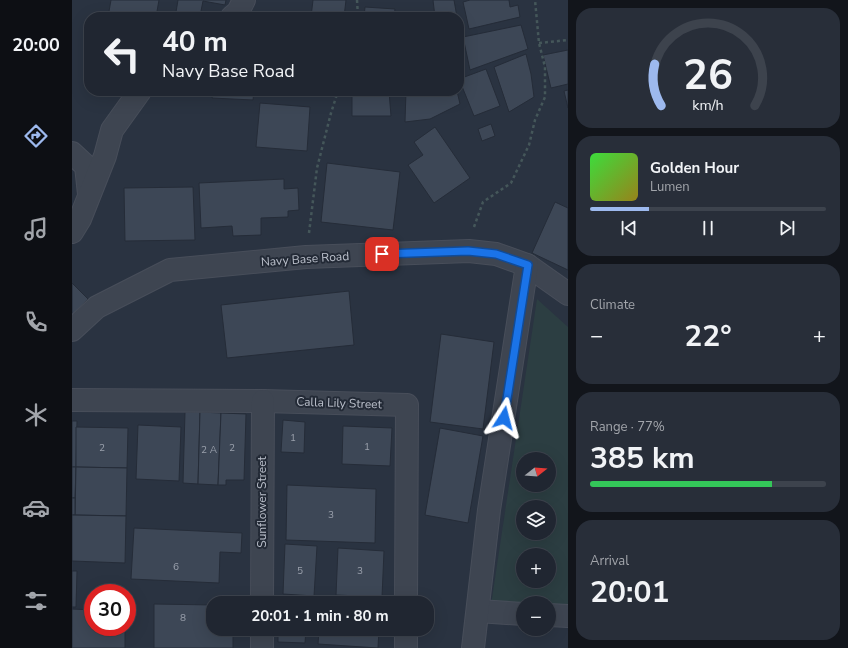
<!DOCTYPE html>
<html lang="en">
<head>
<meta charset="utf-8">
<style>
  :root { --surface:#202631; --page:#282e39; --text:#f1f3f6; --muted:#a2a5ab; --line:#3d434d; --accent:#9db9ee }
  body { margin:0; font-family:"Nunito Sans",sans-serif; background:var(--page); color:var(--text); height:100vh; display:flex; flex-direction:column; font-size:15px; white-space:nowrap }
  * { box-sizing:border-box; margin:0 }
  p { font-size:13px; color:var(--muted) }
  .icon { flex:none; width:22px; height:22px; fill:none; stroke:currentColor; stroke-width:2; stroke-linecap:round; stroke-linejoin:round }
  .map { position:relative; flex:1; overflow:hidden }
  .side { display:flex; flex-direction:column; gap:8px; padding:8px; background:#12151b; width:280px }
  .side>* { flex:none }
  .guide { position:absolute; left:12px; top:12px; width:380px; height:84px; border-radius:16px; box-shadow:0 4px 16px #0002,0 0 0 1px var(--line); background:#202631; color:var(--text); overflow:hidden }
  .needle { width:26px; rotate:73deg }
  .buttons { position:absolute; left:444px; top:452px; display:grid; gap:8px }
  .buttons a { display:grid; place-items:center; width:40px; height:40px; border-radius:50%; background:var(--surface); box-shadow:0 4px 16px #0002,0 0 0 1px var(--line); font-size:20px }
  .speed { position:absolute; left:12px; top:584px; display:flex; gap:8px; font-size:20px; font-weight:700; text-align:center }
  .speed>* { display:grid; place-content:center; width:52px; height:52px; border-radius:50%; background:var(--surface); box-shadow:0 4px 16px #0002,0 0 0 1px var(--line); line-height:1 }
  .speed .limit { border:6px solid #d22; background:#fff; color:#111 }
  .pin { position:absolute; display:grid; place-items:center; width:34px; height:34px; color:#fff; margin:-17px; border-radius:8px; box-shadow:0 2px 6px #0006 }
  .me { position:absolute; width:44px; margin:-22px; rotate:9deg; stroke-linejoin:round; filter:drop-shadow(0 0 3px #0008) }
  .turn { display:flex; align-items:center; gap:14px; height:84px; padding:0 12px; font-size:18px }
  .turn .icon { width:52px; height:52px; stroke-width:2.5 }
  .turn b { display:block; font-size:28px; line-height:34px }
  .big { font-size:30px; font-weight:700; line-height:1.1 }
  .side .widget { flex:1; display:flex; flex-direction:column; justify-content:center; gap:6px; min-width:0; padding:0 14px; border-radius:16px; background:var(--page) }
  .side .dial { align-items:center; gap:0 }
  .dial svg { height:104px; overflow:visible; fill:none; stroke:var(--line); stroke-width:7; stroke-linecap:round; text-anchor:middle }
  .dial text { fill:var(--text); stroke:none }
  .song { display:flex; align-items:center; gap:12px }
  .cover { width:48px; height:48px; border-radius:6px; background:linear-gradient(135deg,hsl(120 70% 55%),hsl(50 70% 35%)) }
  .played { height:4px; border-radius:2px; background:linear-gradient(90deg,var(--accent) 25%,var(--line) 25%) }
  .keys { display:flex; justify-content:space-around; direction:ltr }
  .heat { display:flex; justify-content:space-between; align-items:center; font-size:22px; direction:ltr }
  .charge { height:6px; border-radius:3px; background:linear-gradient(90deg,#34c759 77%,var(--line) 0) }
  .trip { position:absolute; left:134px; top:596px; width:228px; height:40px; border-radius:16px; background:var(--surface); box-shadow:0 4px 16px #0002,0 0 0 1px var(--line); font-weight:700; line-height:40px; text-align:center }
  main { display:flex; flex:1; min-height:0 }
  .menu { display:flex; flex-direction:column; width:72px; justify-content:space-around; align-items:center; background:#0d0f14; color:var(--muted) }
  .menu .icon { width:28px; height:28px }
  .menu .selected { color:var(--accent) }
  .menu b { font-size:18px; color:var(--text) }
  .map>svg:first-child { display:block }
</style>
</head>
<body>
<main>
<nav class="menu">
<b>20:00</b>
<svg class="icon selected" aria-label="directions" viewBox="0 0 24 24"><path d="M12 3l9 9-9 9-9-9zM9 14v-3h6M13 9l2 2-2 2"/></svg>
<svg class="icon" aria-label="music" viewBox="0 0 24 24"><path d="M9 18V5l10-2v13"/><circle cx="6" cy="18" r="3"/><circle cx="16" cy="16" r="3"/></svg>
<svg class="icon" aria-label="phone" viewBox="0 0 24 24"><path d="M5 4h4l2 5-3 2q2 4 5 5l2-3 5 2v4C11 20 4 13 5 4z"/></svg>
<svg class="icon" aria-label="climate" viewBox="0 0 24 24"><path d="M12 3v18M4 7l16 10M4 17L20 7"/></svg>
<svg class="icon" aria-label="car" viewBox="0 0 24 24"><path d="M5 17H2v-5l4-1 3-4h7l3 4 3 1v5h-3M9 17h6M6 11h13"/><circle cx="7" cy="17" r="2"/><circle cx="17" cy="17" r="2"/></svg>
<svg class="icon" aria-label="filters" viewBox="0 0 24 24"><path d="M4 7h16M4 17h16"/><circle cx="9" cy="7" r="2"/><circle cx="15" cy="17" r="2"/></svg>
</nav>
<div class="map">
<svg width="496" height="648" viewBox="0 0 496 648">
  <rect width="100%" height="100%" fill="#2a3341"/>
  <!-- green -->
  <path fill="#2c3e42" fill-rule="evenodd" d="M465,299L496,327V615L477,613V603L419,605ZM451,459H477V485H451ZM451,507H477V533H451ZM451,555H477V581H451Z"/>
  <!-- building -->
  <g fill="#3d4756" stroke="#252c38">
    <path d="M39,0H87L84,17H36Z"/>
    <path d="M106,0H154L153,5L131,1L128,16L104,12Z"/>
    <path d="M241,0H274L272,17H239Z"/>
    <path d="M361,0H382L385,17H363Z"/>
    <path d="M398,0H437L438,7L446,5L448,17L397,29L391,2Z"/>
    <path d="M293,7L323,9L322,17H292Z"/>
    <path d="M449,25L456,49L398,70L391,37Z"/>
    <path d="M496,50V84L479,88L471,55Z"/>
    <path d="M454,54L459,74L462,97L437,112L422,67Z"/>
    <path d="M414,69L428,106L402,116L387,79Z"/>
    <path d="M496,90V108L492,91Z"/>
    <path d="M141,91H182L181,100L140,98Z"/>
    <path d="M280,91H317L319,116H280Z"/>
    <path d="M334,91H385L388,104L358,119L333,122Z"/>
    <path d="M188,103L238,107L235,151L184,147Z"/>
    <path d="M419,124L423,136L410,141L406,129Z"/>
    <path d="M363,127L398,178L362,203L336,165L351,155L342,142Z"/>
    <path d="M255,163L328,172L321,230L249,222Z"/>
    <path d="M212,179V189L226,188L227,210L216,211V217L189,218V235L161,236L160,226L129,228L127,183Z"/>
    <path d="M121,187L123,240L53,241L52,188Z"/>
    <path d="M483,202L496,208V270L460,253Z"/>
    <path d="M0,283L16,299L0,315Z"/>
    <path d="M277,291L282,345L155,358L149,305Z"/>
    <path d="M369,334L422,342L411,429L358,422Z"/>
    <path d="M113,412H128L126,484L111,483Z"/>
    <path d="M128,412L149,413L146,485L126,484Z"/>
    <path d="M149,413L174,414L172,480H154V485H146Z"/>
    <path d="M211,420L233,422L232,453L209,452Z"/>
    <path d="M0,421H5L4,467H0Z"/>
    <path d="M66,425L109,427L107,481L64,479Z"/>
    <path d="M271,426L320,428L318,466L270,464Z"/>
    <path d="M4,427L56,428L55,468L4,467Z"/>
    <path d="M368,428L411,436L396,523L353,515Z"/>
    <path d="M0,467H4L3,498H0Z"/>
    <path d="M4,467L55,468L54,516L3,515Z"/>
    <path d="M215,485L304,489L303,543L214,540Z"/>
    <rect x="0" y="498" width="3" height="17"/>
    <path d="M0,515L54,516L53,563L0,561Z"/>
    <path d="M62,528L170,533L169,553L148,552L147,583L59,579Z"/>
    <path d="M213,544L245,546L242,596L211,594Z"/>
    <path d="M266,548L312,551L310,597L264,595Z"/>
    <path d="M0,571H5L4,607H0Z"/>
    <path d="M208,600L236,602V603H208Z"/>
    <path d="M82,604L141,605V629H161V648H82Z"/>
    <path d="M0,609L21,610V627H53V648H0Z"/>
    <path d="M206,629H234L233,643L206,642Z"/>
    <path d="M260,629H307L306,648L246,644L247,631L260,633Z"/>
  </g>
  <g fill="none" stroke-linecap="round" stroke-linejoin="round">
    <defs>
      <g id="minor">
        <path d="M160,17L166,12L172,0"/>
        <path d="M0,153L14,166L17,194"/>
        <path d="M0,232L8,219L33,156L40,130L68,91"/>
        <path d="M0,330L25,307L98,270L234,257L397,251L424,254L455,265L496,294"/>
        <path d="M0,400L191,401L335,405L334,603"/>
        <path d="M190,603L191,401"/>
        <path d="M406,611L451,614"/>
        <path d="M477,615L496,616"/>
        <path d="M190,648V629"/>
        <path d="M334,648V629"/>
        <path d="M401,648L417,510L455,265"/>
      </g>
    </defs>
    <!-- minor casing -->
    <use href="#minor" stroke="#484e5a" stroke-width="24"/>
    <!-- path -->
    <g stroke="#45575a" stroke-width="2.5" stroke-dasharray="3 3" stroke-linecap="butt">
      <path d="M285,0L286,17"/>
      <path d="M467,43L496,40"/>
      <path d="M402,227L411,202L439,183L457,145L463,120L473,97V67L467,43L463,0"/>
      <path d="M237,233L245,168L259,113L266,91"/>
    </g>
    <!-- minor -->
    <use href="#minor" stroke="#3e4551" stroke-width="22"/>
  </g>
  <g fill="none" stroke-linecap="round" stroke-linejoin="round">
    <defs>
      <path id="route" d="M310,254L396,251L424,254L456,265L432,418"/>
    </defs>
    <!-- route casing -->
    <use href="#route" stroke="#114b97" stroke-width="10"/>
    <!-- route -->
    <use href="#route" stroke="#1a73e8" stroke-width="7"/>
  </g>
  <g text-anchor="middle" stroke-width="4" stroke-linejoin="round" paint-order="stroke">
    <!-- number labels -->
    <g font-size="10" fill="#9aa0ac">
      <text x="221" y="441">1</text>
      <text x="295" y="450">1</text>
      <text x="30" y="451">2</text>
      <text x="160" y="451">2</text>
      <text x="137" y="453">2 A</text>
      <text x="259" y="518">3</text>
      <text x="104" y="570">6</text>
      <text x="228" y="574">5</text>
      <text x="288" y="574">3</text>
      <text x="111" y="621">8</text>
    </g>
    <!-- street labels -->
    <g font-size="12" fill="#bbc0cb" stroke="#232a36">
      <text transform="translate(233 259) rotate(-4)" y="4">Navy Base Road</text>
      <text transform="translate(267 403) rotate(2)" y="4">Calla Lily Street</text>
      <text transform="translate(190 502) rotate(-90)" y="4">Sunflower Street</text>
    </g>
  </g>
</svg>
<div class="buttons">
<a><svg class="needle" viewBox="-14 -14 28 28"><path d="M0-13l5 13h-10z" fill="#e53935"/><path d="M0 13l5-13h-10z" fill="#a2a5ab"/></svg></a>
<a><svg class="icon" aria-label="layers" viewBox="0 0 24 24"><path d="M12 4l9 5-9 5-9-5zM3 14l9 5 9-5"/></svg></a>
<a>+</a>
<a>−</a>
</div>
<div class="speed"><div class="limit">30</div></div>
<div class="pin" style="left:310px;top:254px;background:#d93025"><svg class="icon" aria-label="arrive" viewBox="0 0 24 24"><path d="M6 21V4h12l-3 4 3 4H6"/></svg></div>
<svg class="me" style="left:432px;top:418px" viewBox="-20 -20 40 40"><path d="M0-17L14 15 0 8-14 15z" fill="#1a73e8" stroke="#fff" stroke-width="4"/></svg>
<div class="trip">20:01 · 1 min · 80 m</div>
<div class="guide">
<div class="turn"><svg class="icon" aria-label="left" viewBox="0 0 24 24"><path d="M17 20v-9H6M10 6l-5 5 5 5"/></svg><div><b>40 m</b>Navy Base Road</div></div>
</div>
</div>
<section class="side">
<div class="widget dial"><svg viewBox="0 0 100 80">
<path d="M14 69A42 42 0 1 1 86 69"/>
<path d="M14 69A42 42 0 0 1 9 37" stroke="#9db9ee"/>
<text x="50" y="56" font-size="32" font-weight="700">26</text>
<text x="50" y="72" font-size="11">km/h</text>
</svg></div>
<div class="widget">
<div class="song"><i class="cover"></i><div><b>Golden Hour</b><p>Lumen</p></div></div>
<div class="played"></div>
<div class="keys"><svg class="icon" aria-label="previous" viewBox="0 0 24 24"><path d="M18 5L8 12l10 7zM5 5v14"/></svg><svg class="icon" aria-label="pause" viewBox="0 0 24 24"><path d="M8 5v14M16 5v14"/></svg><svg class="icon" aria-label="next" viewBox="0 0 24 24"><path d="M6 5l10 7-10 7zM19 5v14"/></svg></div>
</div>
<div class="widget"><p>Climate</p>
<div class="heat"><a>−</a><b class="big">22°</b><a>+</a></div>
</div>
<div class="widget"><p>Range · 77%</p><b class="big">385 km</b><div class="charge"></div></div>
<div class="widget"><p>Arrival</p><b class="big">20:01</b></div>
</section>
</main>
</body>
</html>
